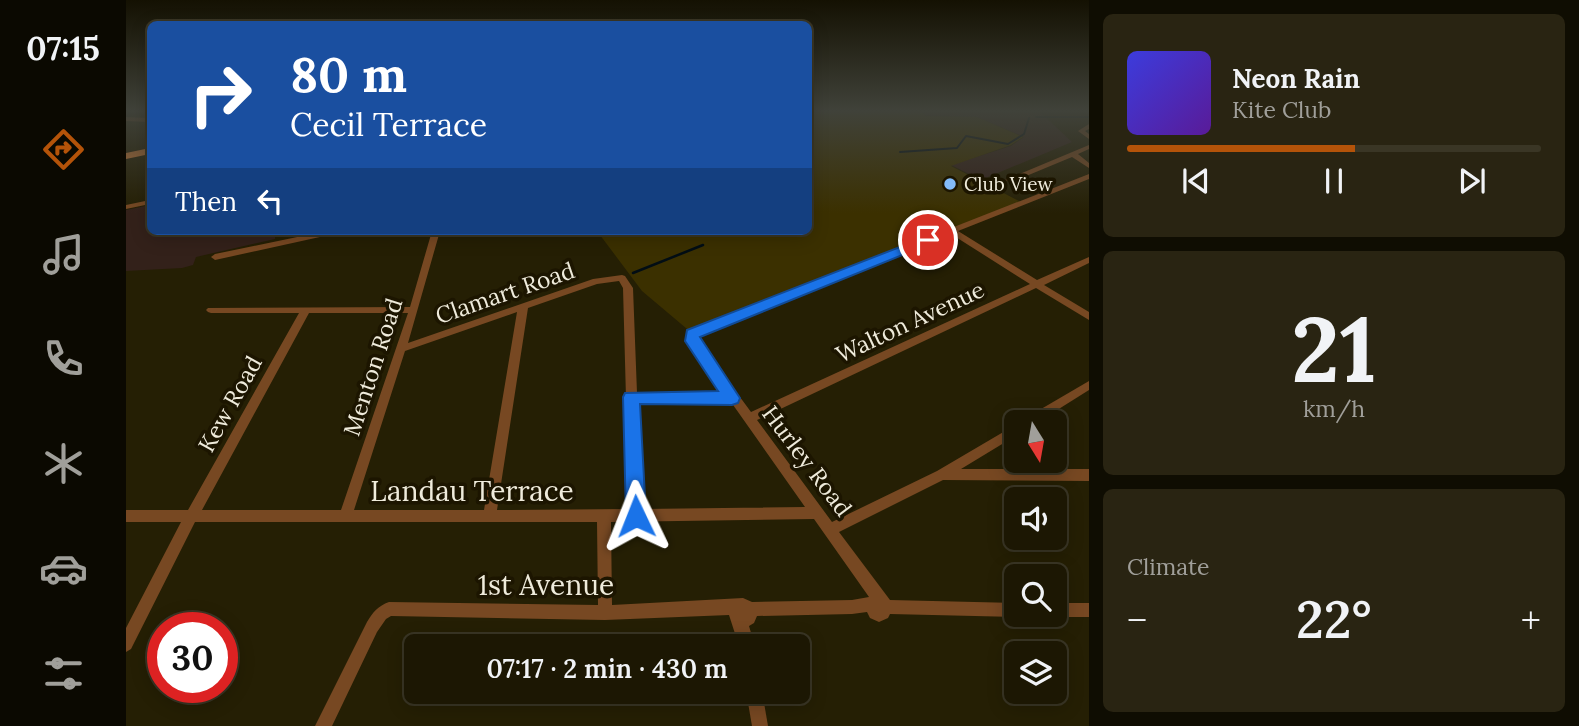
<!DOCTYPE html>
<html lang="en">
<head>
<meta charset="utf-8">
<style>
  :root { --surface:#1c1703; --page:#292412; --text:#f1f3f6; --muted:#a09f9a; --line:#3a3625; --accent:#b45309 }
  body { margin:0; font-family:Lora,serif; background:var(--page); color:var(--text); height:100vh; display:flex; flex-direction:column; font-size:26px; white-space:nowrap }
  * { box-sizing:border-box; margin:0 }
  p { font-size:23px; color:var(--muted) }
  .icon { flex:none; width:38px; height:38px; fill:none; stroke:currentColor; stroke-width:2; stroke-linecap:round; stroke-linejoin:round }
  .map { position:relative; flex:1; overflow:hidden }
  .sheet { display:flex; flex-direction:column; gap:14px; padding:14px; background:#0f0d02; width:490px }
  .sheet>* { flex:none }
  .banner { position:absolute; left:21px; top:21px; width:665px; height:214px; border-radius:10px; box-shadow:0 4px 18px #0003,0 0 0 2px var(--line); background:#1a4fa0; color:#fff; overflow:hidden }
  .needle { width:46px; rotate:169deg }
  .controls { position:absolute; left:878px; top:410px; display:grid; gap:14px }
  .controls a { display:grid; place-items:center; width:63px; height:63px; border-radius:10px; background:var(--surface); box-shadow:0 4px 18px #0003,0 0 0 2px var(--line); font-size:35px }
  .speed { position:absolute; left:21px; top:612px; display:flex; gap:14px; font-size:35px; font-weight:700; text-align:center }
  .speed>* { display:grid; place-content:center; width:91px; height:91px; border-radius:50%; background:var(--surface); box-shadow:0 4px 18px #0003,0 0 0 2px var(--line); line-height:1 }
  .speed .limit { border:10px solid #d22; background:#fff; color:#111 }
  .pin { position:absolute; display:grid; place-items:center; width:60px; height:60px; color:#fff; margin:-30px; border:4px solid #fff; border-radius:50%; box-shadow:0 2px 7px #0007 }
  .me { position:absolute; width:77px; margin:-38px; rotate:358deg; stroke-linejoin:round; filter:drop-shadow(0 0 5px #0008) }
  .turn { display:flex; align-items:center; gap:24px; height:147px; padding:0 28px; font-size:32px }
  .turn .icon { width:91px; height:91px; stroke-width:2.5 }
  .turn b { display:block; font-size:49px; line-height:60px }
  .then { display:flex; align-items:center; height:66px; padding:0 28px; background:#0003; gap:14px; font-size:26px }
  .big { font-size:52px; font-weight:600; line-height:1.1 }
  .sheet .widget { flex:1; display:flex; flex-direction:column; justify-content:center; gap:10px; min-width:0; padding:0 24px; border-radius:10px; background:var(--page) }
  .sheet .dial { align-items:center; gap:0 }
  .dial b { font-size:91px; line-height:1 }
  .song { display:flex; align-items:center; gap:21px }
  .cover { width:84px; height:84px; border-radius:10px; background:linear-gradient(135deg,hsl(240 70% 55%),hsl(270 70% 35%)) }
  .played { height:7px; border-radius:4px; background:linear-gradient(90deg,var(--accent) 55%,var(--line) 55%) }
  .keys { display:flex; justify-content:space-around; direction:ltr }
  .heat { display:flex; justify-content:space-between; align-items:center; font-size:38px; direction:ltr }
  .trip { position:absolute; left:278px; top:634px; width:406px; height:70px; border-radius:10px; background:var(--surface); box-shadow:0 4px 18px #0003,0 0 0 2px var(--line); font-weight:600; line-height:70px; text-align:center }
  main { display:flex; flex:1; min-height:0 }
  .tabs { display:flex; flex-direction:column; width:126px; justify-content:space-around; align-items:center; background:#0b0901; color:var(--muted) }
  .tabs .icon { width:49px; height:49px }
  .tabs .on { color:var(--accent) }
  .tabs b { font-size:32px; color:var(--text) }
  .map>svg:first-child { display:block }
</style>
</head>
<body>
<main>
<nav class="tabs">
<b>07:15</b>
<svg class="icon on" aria-label="directions" viewBox="0 0 24 24"><path d="M12 3l9 9-9 9-9-9zM9 14v-3h6M13 9l2 2-2 2"/></svg>
<svg class="icon" aria-label="music" viewBox="0 0 24 24"><path d="M9 18V5l10-2v13"/><circle cx="6" cy="18" r="3"/><circle cx="16" cy="16" r="3"/></svg>
<svg class="icon" aria-label="phone" viewBox="0 0 24 24"><path d="M5 4h4l2 5-3 2q2 4 5 5l2-3 5 2v4C11 20 4 13 5 4z"/></svg>
<svg class="icon" aria-label="climate" viewBox="0 0 24 24"><path d="M12 3v18M4 7l16 10M4 17L20 7"/></svg>
<svg class="icon" aria-label="car" viewBox="0 0 24 24"><path d="M5 17H2v-5l4-1 3-4h7l3 4 3 1v5h-3M9 17h6M6 11h13"/><circle cx="7" cy="17" r="2"/><circle cx="17" cy="17" r="2"/></svg>
<svg class="icon" aria-label="filters" viewBox="0 0 24 24"><path d="M4 7h16M4 17h16"/><circle cx="9" cy="7" r="2"/><circle cx="15" cy="17" r="2"/></svg>
</nav>
<div class="map">
<svg width="963" height="726" viewBox="0 0 963 726">
  <rect width="100%" height="100%" fill="#251f04"/>
  <!-- commercial -->
  <g fill="#33211a">
    <path d="M795,111H913L946,142L855,180L825,165L885,146L898,137L851,117L800,115Z"/>
    <path d="M24,205V231H149V239L70,257L67,265L56,268L0,271V210Z"/>
  </g>
  <!-- green -->
  <path fill="#3b3000" d="M683,111H795L800,116L851,117L897,137L885,145L825,166L897,203L567,334L516,291L471,231H682Z"/>
  <g fill="none" stroke-linecap="round" stroke-linejoin="round">
    <!-- stream-far1 -->
    <g stroke="#020d14" stroke-width="2">
      <path d="M910,117H963"/>
      <path d="M774,152L831,148L840,136L882,144L898,134L903,118"/>
    </g>
    <!-- stream -->
    <path stroke="#020d14" stroke-width="2.5" d="M507,273L577,245"/>
    <!-- minor -->
    <g fill="#774822" fill-rule="evenodd">
      <path d="M0,117L24,118V122L0,121Z"/>
      <path d="M963,124V129L959,131L963,134V139L952,131Z"/>
      <path d="M963,145V149L952,154L963,163V168L946,157L886,182L879,180Z"/>
      <path d="M963,174V179L832,231L911,280L963,257V263L918,285L963,312V320L910,288L631,420L706,522L811,471L891,424V435L835,469H963V481L817,480L713,532L764,600L891,603V614L896,615L891,617L764,614L762,618L753,622L744,618L741,612L726,614L631,616L628,623L623,626L629,646H613L603,615L479,620L265,616L260,619L251,632L206,726H189L241,622C247,612 252,606 263,602L472,605L471,522H69L5,649L0,652V628L55,522H0V510H62L173,313H85L82,312L80,310L82,308L284,307L306,231H314L282,343L467,279L496,275L499,276L507,288L511,393L599,394L563,344L562,341L563,331ZM825,234L904,284L625,412L572,340V336ZM493,281L497,288L503,509L371,510L402,308L471,284ZM391,312L358,510H228L279,351ZM183,313H282L215,510H76ZM512,401L605,402L679,507L516,509ZM688,519L743,597L726,600L626,602L617,598L486,605L485,522Z"/>
      <path d="M24,200V204L0,209V205Z"/>
      <path d="M200,231H216L212,233L89,260L85,257L89,254Z"/>
      <path d="M963,381V390L912,422H896L898,419Z"/>
      <path d="M929,603H963V617H929L924,615L929,614Z"/>
      <path d="M620,691H636L642,726H626Z"/>
    </g>
    <!-- major -->
    <path fill="#c27435" fill-rule="evenodd" d="M24,148V154L0,159V153Z"/>
  </g>
  <!-- sky -->
  <linearGradient id="sky" x2="0" y2="1"><stop stop-color="#141102"/><stop offset="0.52" stop-color="#40423a"/><stop offset="1" stop-color="#40423a" stop-opacity="0"/></linearGradient>
  <rect width="963" height="213" fill="url(#sky)"/>
  <!-- route -->
  <path fill="#1a73e8" stroke="#114b97" stroke-width="2" d="M802,236L808,240L806,243L574,337L614,398L612,403L606,405L514,404L520,516L517,523L510,525L503,523L500,516L497,397L499,393L592,391L559,341L561,330Z"/>
  <!-- markers -->
  <circle fill="#83bcfb" stroke="#1c1500" stroke-width="2.5" cx="824" cy="184" r="7"/>
  <g text-anchor="middle" stroke-width="7" stroke-linejoin="round" paint-order="stroke">
    <!-- far-poi labels -->
    <g font-size="19" fill="#efebdb" stroke="#1c1500" text-anchor="start">
      <text x="838" y="191">Club View</text>
    </g>
    <!-- street labels -->
    <g font-size="23" fill="#efebdb" stroke="#1c1500">
      <text transform="translate(379 293) rotate(-19)" y="8">Clamart Road</text>
      <text transform="translate(784 322) rotate(-25)" y="8">Walton Avenue</text>
      <text transform="translate(247 367) rotate(-72)" y="8">Menton Road</text>
      <text transform="translate(104 404) rotate(-61)" y="8">Kew Road</text>
      <text transform="translate(681 461) rotate(53)" y="8">Hurley Road</text>
    </g>
    <!-- near-street labels -->
    <g font-size="28" fill="#efebdb" stroke="#1c1500">
      <text x="346" y="501">Landau Terrace</text>
      <text x="420" y="595">1st Avenue</text>
    </g>
  </g>
</svg>
<div class="controls">
<a><svg class="needle" viewBox="-14 -14 28 28"><path d="M0-13l5 13h-10z" fill="#e53935"/><path d="M0 13l5-13h-10z" fill="#a09f9a"/></svg></a>
<a><svg class="icon" aria-label="sound" viewBox="0 0 24 24"><path d="M4 9h4l5-4v14l-5-4H4zM17 9q2 3 0 6"/></svg></a>
<a><svg class="icon" aria-label="search" viewBox="0 0 24 24"><circle cx="10" cy="10" r="6"/><path d="M15 15l6 6"/></svg></a>
<a><svg class="icon" aria-label="layers" viewBox="0 0 24 24"><path d="M12 4l9 5-9 5-9-5zM3 14l9 5 9-5"/></svg></a>
</div>
<div class="speed"><div class="limit">30</div></div>
<div class="pin" style="left:802px;top:240px;background:#d93025"><svg class="icon" aria-label="arrive" viewBox="0 0 24 24"><path d="M6 21V4h12l-3 4 3 4H6"/></svg></div>
<svg class="me" style="left:510px;top:516px" viewBox="-20 -20 40 40"><path d="M0-17L14 15 0 8-14 15z" fill="#1a73e8" stroke="#fff" stroke-width="4"/></svg>
<div class="trip">07:17 · 2 min · 430 m</div>
<div class="banner">
<div class="turn"><svg class="icon" aria-label="right" viewBox="0 0 24 24"><path d="M7 20v-9h11M14 6l5 5-5 5"/></svg><div><b>80 m</b>Cecil Terrace</div></div>
<div class="then">Then<svg class="icon" aria-label="left" viewBox="0 0 24 24"><path d="M17 20v-9H6M10 6l-5 5 5 5"/></svg></div>
</div>
</div>
<section class="sheet">
<div class="widget">
<div class="song"><i class="cover"></i><div><b>Neon Rain</b><p>Kite Club</p></div></div>
<div class="played"></div>
<div class="keys"><svg class="icon" aria-label="previous" viewBox="0 0 24 24"><path d="M18 5L8 12l10 7zM5 5v14"/></svg><svg class="icon" aria-label="pause" viewBox="0 0 24 24"><path d="M8 5v14M16 5v14"/></svg><svg class="icon" aria-label="next" viewBox="0 0 24 24"><path d="M6 5l10 7-10 7zM19 5v14"/></svg></div>
</div>
<div class="widget dial"><b>21</b><p>km/h</p></div>
<div class="widget"><p>Climate</p>
<div class="heat"><a>−</a><b class="big">22°</b><a>+</a></div>
</div>
</section>
</main>
</body>
</html>
